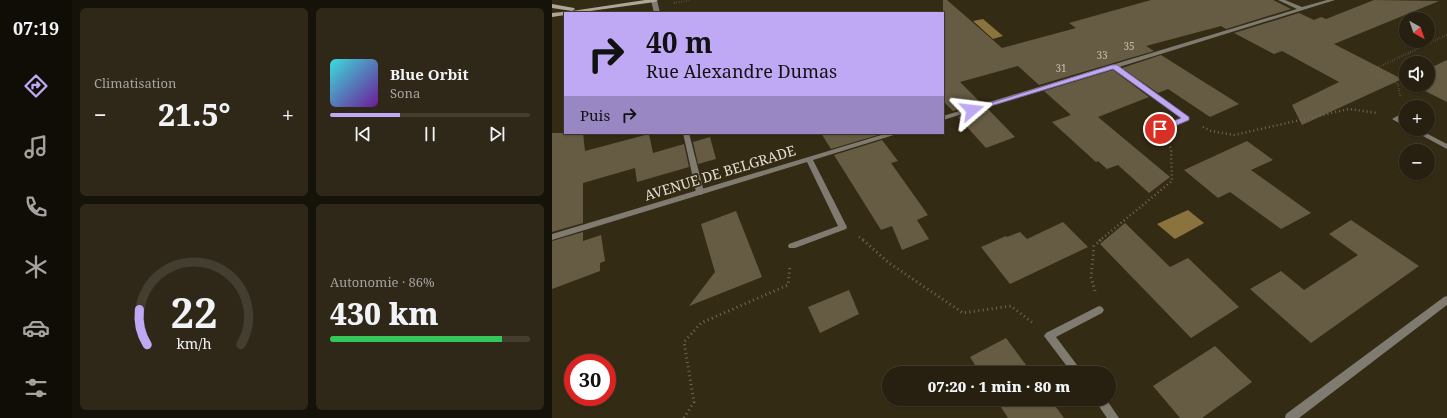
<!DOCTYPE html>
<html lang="fr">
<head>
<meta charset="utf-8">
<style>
  :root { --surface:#272010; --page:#2f2819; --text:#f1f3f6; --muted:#a4a39f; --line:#433e30; --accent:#bfa9f4 }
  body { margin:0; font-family:"Noto Serif",serif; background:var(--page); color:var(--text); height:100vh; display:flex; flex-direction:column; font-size:15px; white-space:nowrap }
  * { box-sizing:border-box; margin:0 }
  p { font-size:13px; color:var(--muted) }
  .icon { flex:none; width:22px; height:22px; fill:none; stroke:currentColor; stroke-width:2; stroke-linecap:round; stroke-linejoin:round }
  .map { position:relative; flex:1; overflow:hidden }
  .side { display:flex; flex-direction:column; gap:8px; padding:8px; background:#151209; width:480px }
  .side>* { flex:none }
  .guide { position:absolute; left:12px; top:12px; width:380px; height:122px; border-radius:0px; box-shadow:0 1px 3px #0004,0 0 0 1px var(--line); background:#bfa9f4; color:#111; overflow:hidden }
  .needle { width:26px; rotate:140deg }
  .controls { position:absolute; left:847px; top:12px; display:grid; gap:8px }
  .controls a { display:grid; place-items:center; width:36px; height:36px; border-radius:50%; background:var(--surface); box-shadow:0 1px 3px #0004,0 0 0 1px var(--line); font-size:20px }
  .speed { position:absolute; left:12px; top:354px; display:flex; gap:8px; font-size:20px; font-weight:700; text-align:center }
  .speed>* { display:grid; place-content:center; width:52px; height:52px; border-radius:50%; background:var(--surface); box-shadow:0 1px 3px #0004,0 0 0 1px var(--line); line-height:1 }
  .speed .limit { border:6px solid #d22; background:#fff; color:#111 }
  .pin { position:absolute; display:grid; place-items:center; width:34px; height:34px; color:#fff; margin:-17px; border:2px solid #fff; border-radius:50%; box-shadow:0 1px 4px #0007 }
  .me { position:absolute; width:44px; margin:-22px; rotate:73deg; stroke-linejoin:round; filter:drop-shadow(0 0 3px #0008) }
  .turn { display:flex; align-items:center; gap:14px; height:84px; padding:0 16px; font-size:18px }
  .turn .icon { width:52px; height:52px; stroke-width:2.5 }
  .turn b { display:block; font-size:28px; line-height:34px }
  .then { display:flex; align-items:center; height:38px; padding:0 16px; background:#0003; gap:8px; font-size:15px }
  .big { font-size:30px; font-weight:800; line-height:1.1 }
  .side .card { flex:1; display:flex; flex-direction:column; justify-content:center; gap:6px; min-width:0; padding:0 14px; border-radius:6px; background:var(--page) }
  .side .dial { align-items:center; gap:0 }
  .dial svg { height:104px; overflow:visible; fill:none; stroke:var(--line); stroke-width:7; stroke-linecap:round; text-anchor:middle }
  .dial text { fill:var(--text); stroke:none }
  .song { display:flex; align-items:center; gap:12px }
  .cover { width:48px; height:48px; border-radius:6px; background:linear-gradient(135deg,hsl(180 70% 55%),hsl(280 70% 35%)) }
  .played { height:4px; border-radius:2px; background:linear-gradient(90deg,var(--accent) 35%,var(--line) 35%) }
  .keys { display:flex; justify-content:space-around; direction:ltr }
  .heat { display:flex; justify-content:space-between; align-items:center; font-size:22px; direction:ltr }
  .charge { height:6px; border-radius:3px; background:linear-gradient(90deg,#34c759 86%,var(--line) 0) }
  .side .tiles { flex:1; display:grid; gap:8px; grid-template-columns:repeat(2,1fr) }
  .trip { position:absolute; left:330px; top:366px; width:234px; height:40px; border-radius:20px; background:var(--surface); box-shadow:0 1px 3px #0004,0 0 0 1px var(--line); font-weight:800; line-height:40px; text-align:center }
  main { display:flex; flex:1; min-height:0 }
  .tab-bar { display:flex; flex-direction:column; width:72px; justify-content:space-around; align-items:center; background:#100d06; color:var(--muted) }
  .tab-bar .icon { width:28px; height:28px }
  .tab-bar .current { color:var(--accent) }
  .tab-bar b { font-size:18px; color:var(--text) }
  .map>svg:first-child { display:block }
</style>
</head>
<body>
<main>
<nav class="tab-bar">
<b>07:19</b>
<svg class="icon current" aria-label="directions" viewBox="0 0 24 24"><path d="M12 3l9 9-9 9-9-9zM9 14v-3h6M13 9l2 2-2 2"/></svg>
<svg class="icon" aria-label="music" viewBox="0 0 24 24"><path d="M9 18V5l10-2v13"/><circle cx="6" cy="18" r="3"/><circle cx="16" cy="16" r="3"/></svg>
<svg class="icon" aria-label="phone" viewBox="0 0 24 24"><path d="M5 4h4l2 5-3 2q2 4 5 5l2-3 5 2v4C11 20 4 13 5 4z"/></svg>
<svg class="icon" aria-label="climate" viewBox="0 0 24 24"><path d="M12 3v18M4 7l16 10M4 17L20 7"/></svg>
<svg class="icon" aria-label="car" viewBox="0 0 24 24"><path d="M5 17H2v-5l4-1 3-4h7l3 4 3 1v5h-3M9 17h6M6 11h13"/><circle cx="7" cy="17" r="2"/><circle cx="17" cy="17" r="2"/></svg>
<svg class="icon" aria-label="filters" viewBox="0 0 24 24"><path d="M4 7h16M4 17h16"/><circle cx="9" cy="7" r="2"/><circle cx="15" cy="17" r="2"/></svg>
</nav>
<section class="side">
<div class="tiles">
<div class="card"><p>Climatisation</p>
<div class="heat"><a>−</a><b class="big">21.5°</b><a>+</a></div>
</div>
<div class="card">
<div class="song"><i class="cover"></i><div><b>Blue Orbit</b><p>Sona</p></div></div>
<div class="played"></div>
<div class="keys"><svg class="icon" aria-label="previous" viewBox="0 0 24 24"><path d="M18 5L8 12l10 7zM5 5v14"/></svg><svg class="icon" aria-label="pause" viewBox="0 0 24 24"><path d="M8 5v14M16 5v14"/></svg><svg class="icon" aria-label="next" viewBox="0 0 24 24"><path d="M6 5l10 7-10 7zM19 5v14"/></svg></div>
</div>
<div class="card dial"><svg viewBox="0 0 100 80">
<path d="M14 69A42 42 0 1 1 86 69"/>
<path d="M14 69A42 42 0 0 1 8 42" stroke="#bfa9f4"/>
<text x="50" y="56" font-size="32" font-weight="700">22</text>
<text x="50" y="72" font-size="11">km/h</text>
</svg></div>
<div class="card"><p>Autonomie · 86%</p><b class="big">430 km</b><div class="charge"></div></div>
</div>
</section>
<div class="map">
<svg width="895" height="418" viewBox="0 0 895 418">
  <rect width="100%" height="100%" fill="#342b15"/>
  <!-- water -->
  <g fill="#8a733c">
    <path d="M431,19L451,36L441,39L421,21Z"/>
    <path d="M636,210L652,223L623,239L605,224Z"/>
  </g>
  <!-- building -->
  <g fill="#665c44">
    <path d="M391,0H395L450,48L524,28L517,23L599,0H721L739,9L674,29L669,26L594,46L602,51L487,85L466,66L408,82L429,103L401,111L391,101Z"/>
    <path d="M822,0L887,1L782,44L850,79L750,125L740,105L787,82L730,51L722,54L682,33L747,13L762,20L769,17L774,19Z"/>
    <path d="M609,55L687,104L658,117L616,89L606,93L570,68Z"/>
    <path d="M895,60V102L861,85H876V69Z"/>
    <path d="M561,70L597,97L546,117L618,177L597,193L566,165L555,169L546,161L544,162L500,122L519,115L492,91Z"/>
    <path d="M435,108L463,137L434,148L406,117Z"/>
    <path d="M0,133H31L33,151L97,134L101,153L132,144L137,167L85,182L83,168L31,183V223L0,232Z"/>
    <path d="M269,133H324L326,135L279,149Z"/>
    <path d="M158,137L164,159L146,164L141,142Z"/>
    <path d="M330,140L346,161L339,163L376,215L365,220L377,239L350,250L340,226L329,230L282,155Z"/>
    <path d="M695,141L721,160L699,170L759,213L729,229L678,192L666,198L632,170Z"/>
    <path d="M184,211L210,277L137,306L163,272L149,224Z"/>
    <path d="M799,220L867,266L759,343L698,289L729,271L752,290L806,255L777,234Z"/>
    <path d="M511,222L536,247L458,284L429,247L454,236L455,237L468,232L475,239Z"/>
    <path d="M573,223L618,267L636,258L687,307L639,338L548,244Z"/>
    <path d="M31,232V241L49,235L53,261L48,263V271L0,289V241Z"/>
    <path d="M297,290L307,314L268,333L256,307Z"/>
    <path d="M454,338L480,373H428L418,357Z"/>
    <path d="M663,346L700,382L650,418H628L601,386Z"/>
    <path d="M444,399H498L512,418H456Z"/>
  </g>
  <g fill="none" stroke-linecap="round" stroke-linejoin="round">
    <!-- path-far2 -->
    <g stroke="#716956" stroke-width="2" stroke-dasharray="0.5 2" stroke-linecap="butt">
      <path d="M122,3L139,0"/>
      <path d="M848,96L846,84L818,71L895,35"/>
    </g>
    <!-- path-far1 -->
    <g stroke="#716956" stroke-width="2.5" stroke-dasharray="1 3" stroke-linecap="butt">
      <path d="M651,127L659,131L682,135L797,109L825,113"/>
      <path d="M307,237L313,241"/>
      <path d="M547,241L620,181L619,148L617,146"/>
    </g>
    <!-- path -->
    <g stroke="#716956" stroke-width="3" stroke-dasharray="1 3.5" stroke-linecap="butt">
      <path d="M311,240L337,263L411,313L459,306L481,323"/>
      <path d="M543,291L539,277L542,246L549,240"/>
      <path d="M132,418L142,402L132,342L149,323L236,285L238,265"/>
    </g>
    <!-- service -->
    <g fill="#7f7b70" fill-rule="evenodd">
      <path d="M99,0H105L108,13H102Z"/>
      <path d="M131,133H137L152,192L151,194L148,195L144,192Z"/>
    </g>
    <!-- minor -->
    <g fill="#7f7b70" fill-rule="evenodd">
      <path d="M726,0H733L750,7L775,0H783L567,67L637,118L610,130L608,131L605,129L629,118L561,68L391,120V116L745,9Z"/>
      <path d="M854,111V116L848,119L854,122V127L840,119Z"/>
      <path d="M858,129H866L895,144V149Z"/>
      <path d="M336,133H346L345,134L261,160L295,227L294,229L243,248H237L236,246L237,244L286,226L255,162L0,240V234Z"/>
      <path d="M895,296V305L747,418H733L734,414L892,297Z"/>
      <path d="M547,306L550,307L552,310L550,313L504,337L531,373H520L492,336L494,333Z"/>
      <path d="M542,399H554L567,418H555Z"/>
    </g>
    <!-- secondary -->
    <path fill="#afa796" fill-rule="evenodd" d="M93,0H106L103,2L24,13H13V15L0,17V13L20,11L0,8V4L22,8L23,9L20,11Z"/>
  </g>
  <!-- route -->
  <path fill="#bfa9f4" stroke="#7c6e9f" d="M560,65H565L637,117V120L611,131H605V128L629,118L561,69L422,111L420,112L416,110Z"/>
  <g text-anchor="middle" stroke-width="4" stroke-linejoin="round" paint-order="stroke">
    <!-- far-number labels -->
    <g font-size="10" fill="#c4beae">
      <text x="577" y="50">35</text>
      <text x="550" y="59">33</text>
      <text x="509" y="72">31</text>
    </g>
    <!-- street labels -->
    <g font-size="14" fill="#e4ded1" stroke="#342b15">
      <text transform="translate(168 173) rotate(-17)" y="5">AVENUE DE BELGRADE</text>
    </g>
  </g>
</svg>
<div class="controls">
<a><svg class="needle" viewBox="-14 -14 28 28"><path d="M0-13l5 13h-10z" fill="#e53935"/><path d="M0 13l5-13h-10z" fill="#a4a39f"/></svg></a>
<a><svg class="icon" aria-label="sound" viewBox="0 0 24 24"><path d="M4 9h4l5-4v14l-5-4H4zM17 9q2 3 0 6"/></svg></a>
<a>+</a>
<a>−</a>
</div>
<div class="speed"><div class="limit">30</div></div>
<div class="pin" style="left:608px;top:129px;background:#d93025"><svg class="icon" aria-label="arrive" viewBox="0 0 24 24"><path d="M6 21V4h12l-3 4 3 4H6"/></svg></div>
<svg class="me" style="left:420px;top:110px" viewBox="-20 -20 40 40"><path d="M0-17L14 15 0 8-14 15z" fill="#bfa9f4" stroke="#fff" stroke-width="4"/></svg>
<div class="trip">07:20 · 1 min · 80 m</div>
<div class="guide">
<div class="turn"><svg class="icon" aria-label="right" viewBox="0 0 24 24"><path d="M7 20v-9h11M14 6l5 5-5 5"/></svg><div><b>40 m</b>Rue Alexandre Dumas</div></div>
<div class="then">Puis<svg class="icon" aria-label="right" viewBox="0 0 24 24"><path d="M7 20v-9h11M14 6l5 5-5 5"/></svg></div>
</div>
</div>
</main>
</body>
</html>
